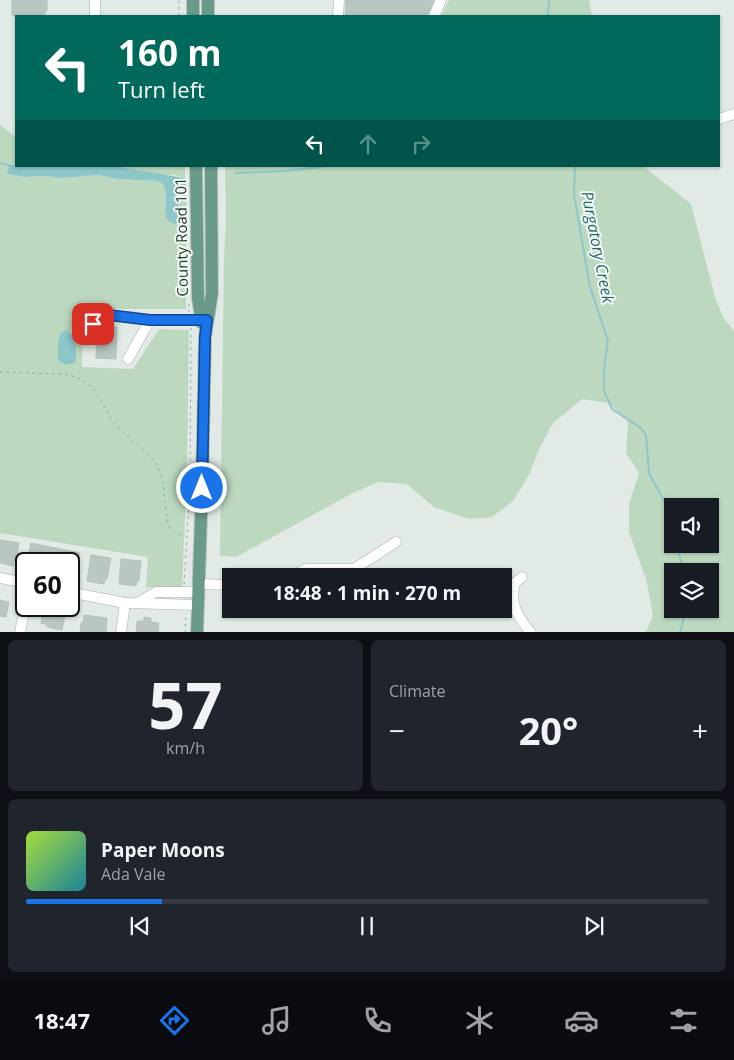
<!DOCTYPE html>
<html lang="en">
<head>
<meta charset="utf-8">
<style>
  :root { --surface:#171b24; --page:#20242c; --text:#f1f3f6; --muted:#9ea1a6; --line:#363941; --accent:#1a73e8 }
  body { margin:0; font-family:"Open Sans",sans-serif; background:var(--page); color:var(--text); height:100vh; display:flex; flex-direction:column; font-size:19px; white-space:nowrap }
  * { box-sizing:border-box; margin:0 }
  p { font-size:16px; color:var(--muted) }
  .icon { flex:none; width:28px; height:28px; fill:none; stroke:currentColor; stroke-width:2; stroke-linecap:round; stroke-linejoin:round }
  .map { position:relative; height:632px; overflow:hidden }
  .panel { display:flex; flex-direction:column; gap:8px; padding:8px; background:#0d0f14; flex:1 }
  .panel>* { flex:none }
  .top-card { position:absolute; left:15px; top:15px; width:705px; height:152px; border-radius:0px; box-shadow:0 1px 4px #0004; background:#00695c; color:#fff; overflow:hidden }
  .controls { position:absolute; left:664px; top:498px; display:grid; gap:10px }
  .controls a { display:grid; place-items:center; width:55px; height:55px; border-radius:0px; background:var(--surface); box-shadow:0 1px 4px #0004; font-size:25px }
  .speed { position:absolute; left:15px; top:552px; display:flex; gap:10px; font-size:25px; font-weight:700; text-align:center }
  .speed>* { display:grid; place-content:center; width:65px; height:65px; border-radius:50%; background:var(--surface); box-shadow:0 1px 4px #0004; line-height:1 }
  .speed .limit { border:2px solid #111; border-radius:8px; background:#fff; color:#111 }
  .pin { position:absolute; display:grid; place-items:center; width:42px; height:42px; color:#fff; margin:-21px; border-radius:10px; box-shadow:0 2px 8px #0006 }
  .me { position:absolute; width:55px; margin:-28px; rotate:0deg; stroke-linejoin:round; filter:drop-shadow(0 0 4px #0008) }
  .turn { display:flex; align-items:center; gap:18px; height:105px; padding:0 20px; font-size:22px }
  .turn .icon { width:65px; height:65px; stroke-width:2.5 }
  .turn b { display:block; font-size:35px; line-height:42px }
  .lanes { display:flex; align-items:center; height:48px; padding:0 20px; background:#0003; justify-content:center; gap:25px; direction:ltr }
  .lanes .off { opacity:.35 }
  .big { font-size:38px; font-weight:700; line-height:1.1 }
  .panel .widget { flex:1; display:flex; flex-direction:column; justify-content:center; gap:8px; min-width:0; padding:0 18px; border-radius:8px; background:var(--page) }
  .panel .dial { align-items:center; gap:0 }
  .dial b { font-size:65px; line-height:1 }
  .song { display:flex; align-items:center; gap:15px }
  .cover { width:60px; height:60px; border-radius:8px; background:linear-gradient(135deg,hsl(80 70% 55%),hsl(190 70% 35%)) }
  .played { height:5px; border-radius:2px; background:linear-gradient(90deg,var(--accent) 20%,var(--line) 20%) }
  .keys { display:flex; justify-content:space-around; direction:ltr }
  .heat { display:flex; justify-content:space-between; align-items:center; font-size:28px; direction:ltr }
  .panel .tiles { flex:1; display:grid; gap:8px; grid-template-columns:1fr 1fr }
  .widget:last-child { grid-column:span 2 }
  .trip { position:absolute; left:222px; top:568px; width:290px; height:50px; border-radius:0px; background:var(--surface); box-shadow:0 1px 4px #0004; font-weight:700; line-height:50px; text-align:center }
  .dock { display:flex; height:80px; justify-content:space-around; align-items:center; background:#090b0e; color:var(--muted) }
  .dock .icon { width:35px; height:35px }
  .dock .current { color:var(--accent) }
  .dock b { font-size:22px; color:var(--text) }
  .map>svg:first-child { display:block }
</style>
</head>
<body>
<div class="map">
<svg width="734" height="633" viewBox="0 0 734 633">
  <rect width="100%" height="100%" fill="#e1eae5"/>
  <!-- green -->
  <g fill="#bcd9c0" fill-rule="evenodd">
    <path d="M449,0H589L592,16H441Z"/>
    <path d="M0,125L16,137V165L9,164L7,174L25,177L46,176L62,178L98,175L118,179L157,181L163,184L167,191L165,207L176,198V191L186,186V309H97L83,325L82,367L133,369L159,329L189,330L187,471L182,587L179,588L146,587L148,557L0,533Z"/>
    <path d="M112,166H185V178L174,175H159Z"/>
    <path d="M225,166H643L691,204L715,297L723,317L734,331V632H646L653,615L646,579L629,532V504L639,473L626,453L628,422L609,403L582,399L553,423L540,447L529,475L513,501L492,517L469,519L434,507L407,484L378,482L351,494L236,557L220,556L224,259L226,221ZM710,506V544H672V506ZM710,571V609H672V571Z"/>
  </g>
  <!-- water -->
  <g fill="#8ec7ca">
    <path d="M9,164L16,166H112L185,178L186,186L176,192V198L179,201V222L174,224L169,222C161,210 170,196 163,184L157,181L118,179L98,175L62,178L46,176L25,177L7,174Z"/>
    <path d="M67,330C77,338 77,351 75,363L65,365L58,360V341L61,333Z"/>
  </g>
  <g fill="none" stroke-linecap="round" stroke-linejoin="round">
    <!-- stream -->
    <g stroke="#8ec7ca" stroke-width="2">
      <path d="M548,16L549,0"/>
      <path d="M0,163L10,166"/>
      <path d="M575,166L574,195L590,287L608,341L604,368V391L612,409L641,428L646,435L649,473L672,516"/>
      <path d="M236,173L286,171L328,166"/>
      <path d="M676,544L684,571"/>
      <path d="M680,633L686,609"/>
    </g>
  </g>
  <!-- building -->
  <g fill="#bac7c1" stroke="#b4c3bb">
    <path d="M12,0H47V11H45V16H12Z"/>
    <path d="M346,0H434L427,16H345Z"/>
    <path d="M100,327H117L116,359L96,358L97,330Z"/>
    <path d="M0,540L19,543L16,561L14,560L13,566L0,563Z"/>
    <path d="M31,543L80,553L77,570H75L74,575L69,574V564H28L27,562Z"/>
    <path d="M91,555L111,558L107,579H105L104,584L87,581Z"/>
    <path d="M121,559L141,561L139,581H137L136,586L119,584Z"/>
    <path d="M0,600L9,602L6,617L0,616Z"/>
    <path d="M51,607L66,610L62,630L47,627V625L41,623L44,608L50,609Z"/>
    <path d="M84,615L107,618L106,633H80L81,623H83Z"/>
    <path d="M144,617L151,618V622L159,623L158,633H136L137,621H144Z"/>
  </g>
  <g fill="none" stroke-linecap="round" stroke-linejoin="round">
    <defs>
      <g id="minor">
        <path d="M95,0V16"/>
        <path d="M338,16L339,0"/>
        <path d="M434,16L441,0"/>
        <path d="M719,119L734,114"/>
        <path d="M150,320H207"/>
        <path d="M93,324L101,317L109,315L150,320L128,359"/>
        <path d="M294,576L305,569H354L396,542"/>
        <path d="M522,577L515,583C509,604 518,617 531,633"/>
        <path d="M0,578L26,583"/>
        <path d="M198,584L231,585"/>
        <path d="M69,592L125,603L198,605"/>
        <path d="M137,603L156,592H198"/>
        <path d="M20,633L26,601"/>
        <path d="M121,633L125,603"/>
      </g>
      <g id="major">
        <path d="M208,0V16"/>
        <path d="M193,16V0"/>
        <path d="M196,166L198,298L202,323"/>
        <path d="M197,633L202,488L205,337L212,293L211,166"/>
      </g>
    </defs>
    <!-- minor casing -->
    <use href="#minor" stroke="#a4b1ab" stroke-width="11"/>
    <!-- major casing -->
    <use href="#major" stroke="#bdc4c1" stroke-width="14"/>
    <!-- path -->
    <g stroke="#85aa9a" stroke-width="1" stroke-dasharray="2.5 4" stroke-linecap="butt">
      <path d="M179,16V0"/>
      <path d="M189,304V312"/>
      <path d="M0,372L65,374C74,376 81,379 89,385C102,396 105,413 117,426C130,442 154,453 161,474C166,487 163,525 174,533C177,535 182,535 185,535"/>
      <path d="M184,584L190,485L191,328"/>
      <path d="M185,633L186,613"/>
    </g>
    <!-- minor -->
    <use href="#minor" stroke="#fff" stroke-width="10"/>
    <!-- major -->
    <use href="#major" stroke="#6a9b89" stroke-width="12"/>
  </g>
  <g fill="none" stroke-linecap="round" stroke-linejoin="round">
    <defs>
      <path id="route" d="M93,324L101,317L109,315L150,320H207L205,337L202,488"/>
    </defs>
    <!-- route casing -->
    <use href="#route" stroke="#114b97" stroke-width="12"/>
    <!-- route -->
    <use href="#route" stroke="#1a73e8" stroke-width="9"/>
  </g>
  <g text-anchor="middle" stroke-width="4" stroke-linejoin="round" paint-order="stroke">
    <!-- street labels -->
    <g font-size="15" fill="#233930" stroke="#f1f7f3">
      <text transform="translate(182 237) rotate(-91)" y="5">County Road 101</text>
    </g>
    <!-- water labels -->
    <g font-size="16" font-style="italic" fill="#246a6e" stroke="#f1f7f3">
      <text transform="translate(598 247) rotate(79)" y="6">Purgatory Creek</text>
    </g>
  </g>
</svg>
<div class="controls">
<a><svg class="icon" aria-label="sound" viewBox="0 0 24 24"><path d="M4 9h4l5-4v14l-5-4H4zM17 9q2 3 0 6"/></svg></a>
<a><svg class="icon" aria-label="layers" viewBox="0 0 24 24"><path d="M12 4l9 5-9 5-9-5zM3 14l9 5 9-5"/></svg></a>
</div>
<div class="speed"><div class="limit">60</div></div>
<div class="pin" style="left:93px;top:324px;background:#d93025"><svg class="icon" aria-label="arrive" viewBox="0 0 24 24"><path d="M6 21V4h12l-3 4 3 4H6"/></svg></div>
<svg class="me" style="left:202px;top:488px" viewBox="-20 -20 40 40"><circle r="17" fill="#1a73e8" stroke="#fff" stroke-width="3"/><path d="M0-11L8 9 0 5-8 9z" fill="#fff"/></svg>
<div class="trip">18:48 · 1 min · 270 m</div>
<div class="top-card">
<div class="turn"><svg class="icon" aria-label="left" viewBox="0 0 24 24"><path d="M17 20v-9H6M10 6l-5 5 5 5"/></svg><div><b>160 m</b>Turn left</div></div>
<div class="lanes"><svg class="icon" aria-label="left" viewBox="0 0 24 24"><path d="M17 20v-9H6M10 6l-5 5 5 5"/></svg><svg class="icon off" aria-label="ahead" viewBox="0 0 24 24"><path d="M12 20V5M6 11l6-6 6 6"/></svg><svg class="icon off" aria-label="right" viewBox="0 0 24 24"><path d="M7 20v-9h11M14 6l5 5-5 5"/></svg></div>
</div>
</div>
<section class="panel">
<div class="tiles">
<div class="widget dial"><b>57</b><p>km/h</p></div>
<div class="widget"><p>Climate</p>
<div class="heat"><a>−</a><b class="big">20°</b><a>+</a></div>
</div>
<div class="widget">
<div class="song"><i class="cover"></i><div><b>Paper Moons</b><p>Ada Vale</p></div></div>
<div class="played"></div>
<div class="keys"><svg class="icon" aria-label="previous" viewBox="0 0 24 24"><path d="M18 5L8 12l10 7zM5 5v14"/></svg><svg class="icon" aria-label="pause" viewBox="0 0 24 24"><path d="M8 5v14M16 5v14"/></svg><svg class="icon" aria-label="next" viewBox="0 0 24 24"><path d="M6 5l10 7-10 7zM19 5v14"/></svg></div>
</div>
</div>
</section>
<nav class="dock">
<b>18:47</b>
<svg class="icon current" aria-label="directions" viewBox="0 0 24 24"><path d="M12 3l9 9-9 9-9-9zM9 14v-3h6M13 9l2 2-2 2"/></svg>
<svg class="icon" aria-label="music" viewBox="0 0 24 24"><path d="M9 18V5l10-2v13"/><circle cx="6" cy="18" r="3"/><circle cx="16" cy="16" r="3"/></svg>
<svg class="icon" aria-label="phone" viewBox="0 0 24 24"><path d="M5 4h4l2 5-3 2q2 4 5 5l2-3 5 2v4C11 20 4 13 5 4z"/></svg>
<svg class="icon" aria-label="climate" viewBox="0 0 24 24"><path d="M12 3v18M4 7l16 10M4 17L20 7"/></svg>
<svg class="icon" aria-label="car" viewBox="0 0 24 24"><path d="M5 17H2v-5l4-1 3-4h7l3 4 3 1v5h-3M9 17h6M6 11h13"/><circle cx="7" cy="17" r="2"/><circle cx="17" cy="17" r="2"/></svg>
<svg class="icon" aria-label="filters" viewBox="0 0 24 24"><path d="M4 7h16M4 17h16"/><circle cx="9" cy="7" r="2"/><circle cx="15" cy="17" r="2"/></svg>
</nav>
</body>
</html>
